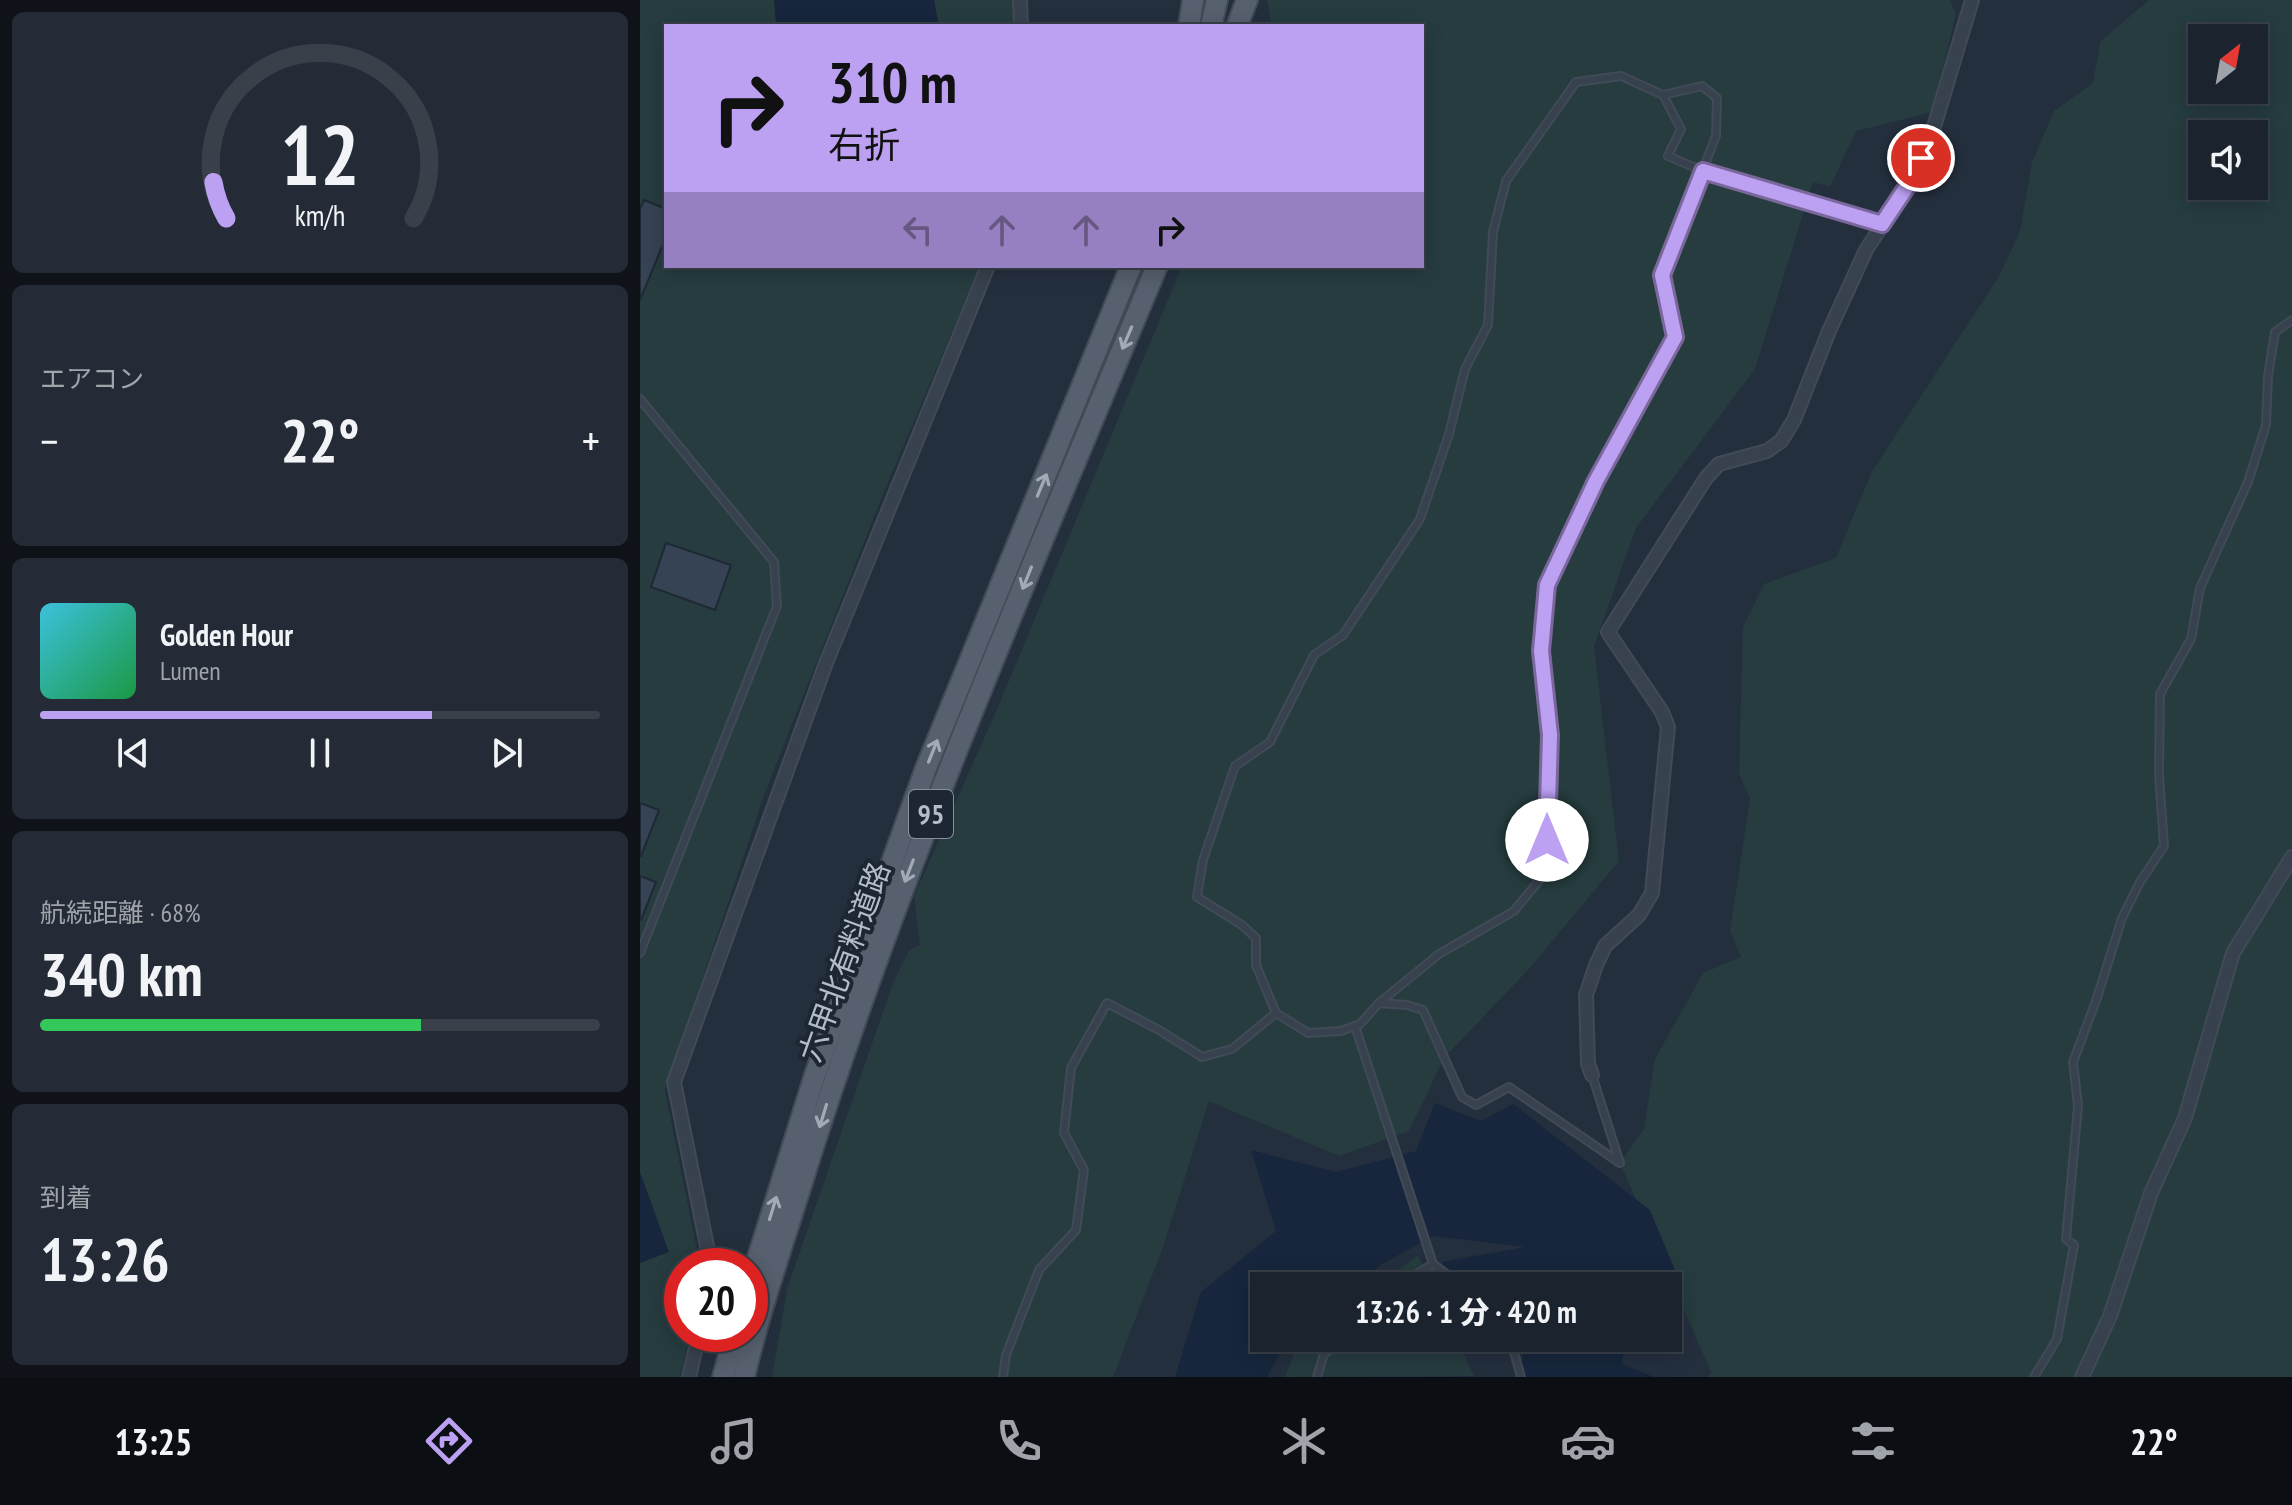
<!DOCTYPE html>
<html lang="ja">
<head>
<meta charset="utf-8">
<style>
  :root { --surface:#1b232e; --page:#242b36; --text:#f1f3f6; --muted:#a0a4aa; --line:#39404a; --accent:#bca0f2 }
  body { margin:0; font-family:"PT Sans Narrow","Noto Sans JP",sans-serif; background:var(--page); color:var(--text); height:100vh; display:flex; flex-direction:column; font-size:30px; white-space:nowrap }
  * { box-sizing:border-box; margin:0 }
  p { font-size:26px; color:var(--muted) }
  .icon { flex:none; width:44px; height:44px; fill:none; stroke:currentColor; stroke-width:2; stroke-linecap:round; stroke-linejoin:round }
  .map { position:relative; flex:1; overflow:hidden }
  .panel { display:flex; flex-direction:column; gap:12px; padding:12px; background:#0f1319; width:640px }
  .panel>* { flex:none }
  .banner { position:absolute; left:24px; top:24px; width:760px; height:244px; border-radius:0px; box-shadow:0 4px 20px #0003,0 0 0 2px var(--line); background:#bca0f2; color:#111; overflow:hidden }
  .needle { width:52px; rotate:31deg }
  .controls { position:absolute; left:1548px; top:24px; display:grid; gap:16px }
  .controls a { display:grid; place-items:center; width:80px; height:80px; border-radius:0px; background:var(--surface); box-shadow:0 4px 20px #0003,0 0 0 2px var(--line); font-size:40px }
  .speed { position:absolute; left:24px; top:1248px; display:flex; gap:16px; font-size:40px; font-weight:700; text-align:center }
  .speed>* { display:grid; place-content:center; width:104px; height:104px; border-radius:50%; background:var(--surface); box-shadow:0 4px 20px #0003,0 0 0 2px var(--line); line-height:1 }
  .speed .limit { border:12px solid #d22; background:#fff; color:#111 }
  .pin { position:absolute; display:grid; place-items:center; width:68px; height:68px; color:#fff; margin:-34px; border:4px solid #fff; border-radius:50%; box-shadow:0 2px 8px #0007 }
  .me { position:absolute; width:88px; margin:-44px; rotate:0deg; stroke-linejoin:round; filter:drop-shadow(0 0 6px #0008) }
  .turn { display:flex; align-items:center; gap:28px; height:168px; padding:0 32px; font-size:36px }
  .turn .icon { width:104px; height:104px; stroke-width:2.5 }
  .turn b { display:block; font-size:56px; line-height:68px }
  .lanes { display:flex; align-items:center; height:76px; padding:0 32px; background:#0003; justify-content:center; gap:40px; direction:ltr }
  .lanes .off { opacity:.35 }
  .big { font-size:60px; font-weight:800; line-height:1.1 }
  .panel .card { flex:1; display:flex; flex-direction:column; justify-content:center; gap:12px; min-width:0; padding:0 28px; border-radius:12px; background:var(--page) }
  .panel .dial { align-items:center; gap:0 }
  .dial svg { height:208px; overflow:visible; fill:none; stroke:var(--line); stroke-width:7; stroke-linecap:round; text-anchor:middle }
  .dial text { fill:var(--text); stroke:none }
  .song { display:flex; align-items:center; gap:24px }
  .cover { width:96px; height:96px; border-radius:12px; background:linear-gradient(135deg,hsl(190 70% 55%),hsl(140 70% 35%)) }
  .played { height:8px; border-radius:4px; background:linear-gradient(90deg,var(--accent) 70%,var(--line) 70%) }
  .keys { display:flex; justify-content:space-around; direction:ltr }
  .heat { display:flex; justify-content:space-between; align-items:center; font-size:44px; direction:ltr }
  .charge { height:12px; border-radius:6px; background:linear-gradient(90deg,#34c759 68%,var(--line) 0) }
  .trip { position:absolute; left:610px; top:1272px; width:432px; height:80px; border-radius:0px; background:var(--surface); box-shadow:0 4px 20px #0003,0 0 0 2px var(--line); font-weight:800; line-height:80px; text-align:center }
  .tabs { display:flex; height:128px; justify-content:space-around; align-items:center; background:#0b0e12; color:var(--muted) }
  .tabs .icon { width:56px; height:56px }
  .tabs .selected { color:var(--accent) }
  .tabs b { font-size:36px; color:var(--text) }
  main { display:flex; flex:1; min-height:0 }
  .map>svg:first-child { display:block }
</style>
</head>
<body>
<main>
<section class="panel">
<div class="card dial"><svg viewBox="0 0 100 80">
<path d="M14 69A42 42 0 1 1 86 69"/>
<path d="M14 69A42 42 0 0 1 9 55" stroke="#bca0f2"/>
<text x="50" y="56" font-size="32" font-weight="700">12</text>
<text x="50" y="72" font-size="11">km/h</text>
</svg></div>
<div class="card"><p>エアコン</p>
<div class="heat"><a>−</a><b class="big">22°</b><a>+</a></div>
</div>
<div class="card">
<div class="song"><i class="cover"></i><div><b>Golden Hour</b><p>Lumen</p></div></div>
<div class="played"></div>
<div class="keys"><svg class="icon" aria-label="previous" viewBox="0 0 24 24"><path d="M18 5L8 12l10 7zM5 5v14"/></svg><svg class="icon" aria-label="pause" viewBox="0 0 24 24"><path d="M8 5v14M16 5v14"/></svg><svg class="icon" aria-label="next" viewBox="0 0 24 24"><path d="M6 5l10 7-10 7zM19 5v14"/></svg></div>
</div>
<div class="card"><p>航続距離 · 68%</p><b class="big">340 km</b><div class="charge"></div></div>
<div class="card"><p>到着</p><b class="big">13:26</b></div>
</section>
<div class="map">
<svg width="1652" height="1377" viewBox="0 0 1652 1377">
  <rect width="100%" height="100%" fill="#242f3e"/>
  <!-- green -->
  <g fill="#263c3f" fill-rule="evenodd">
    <path d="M0,0H375L377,26H26V266H340L241,499L124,795L25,1091L60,1266H42V1334H50L40,1377H0Z"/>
    <path d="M627,0H1310L1316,15L1292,112L1216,131L1190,187L1173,182L1115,369L996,528L954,646L979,861L888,970L804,1058L769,1131L699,1156L569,1101L523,1247L473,1377H132L147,1289L253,983L269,950L280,945L274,896L358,707L542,266H782V26H629L631,20Z"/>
    <path d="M1509,0H1652V1377H1067L1071,1372L980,1163L1004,1129L1015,1059L1063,973L1101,957L1090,931L1110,798L1099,774L1103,627L1124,584L1196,558L1231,473L1359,276L1380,231L1392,162L1414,111L1453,83L1460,42ZM1562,38H1614V90H1562ZM1562,134H1614V186H1562Z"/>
    <path d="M778,1256L792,1286H733Z"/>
    <path d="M660,1338H816L834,1376L645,1377Z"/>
  </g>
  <!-- water -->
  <g fill="#17263c">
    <path d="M134,0H294L299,26H136Z"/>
    <path d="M795,1103L841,1121L873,1104L1010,1210L1042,1287L1028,1297V1286H808L802,1262L885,1247L793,1236L742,1264L711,1286H624V1338H648L627,1377H535L561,1292L636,1231L611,1150L696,1172L776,1151Z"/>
    <path d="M0,1172L29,1252L0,1263Z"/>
    <path d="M862,1338H985L982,1364L1014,1377H876L886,1347Z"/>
  </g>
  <!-- building -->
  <g fill="#364354" stroke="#1f2835" stroke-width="2">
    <path d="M4,200L26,209V237L0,300V209Z"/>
    <path d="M26,543L91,565L75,610L11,587Z"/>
    <path d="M0,803L19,810L1,856H0Z"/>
    <path d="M0,876L16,882L1,920H0Z"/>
  </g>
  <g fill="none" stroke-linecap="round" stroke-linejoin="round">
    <defs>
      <g id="lane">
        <path d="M0,399L134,562L137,606L0,953"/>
        <path d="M739,1003L799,954L874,911L907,871L910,735L901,651L907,585L956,481L1035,337L1022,275L1076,136L1077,98L1062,86L1023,95"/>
        <path d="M715,1026L793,1264"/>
        <path d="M952,1075L980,1163L869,1087L836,1105L822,1097L783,1010L767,1005L739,1003L720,1024L701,1031L668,1033L636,1013L616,965V938L602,925L557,897L563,860L595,766L630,742L674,655L703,635L780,519L809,434L825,369L848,325L853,232L866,181L936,82L981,76L1023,95L1041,129L1028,156L1063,171L1242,224"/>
        <path d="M757,1286L793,1264L823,1286"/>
        <path d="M870,1338L881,1377"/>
        <path d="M363,1377L366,1355L399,1270L436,1230L444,1170L424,1133L431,1068L467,1003L519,1030L562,1057L592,1049L636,1013"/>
        <path d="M677,1377L684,1354L706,1338"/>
        <path d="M1394,1377L1417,1339L1434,1245L1426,1239L1438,1106L1433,1062L1457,998L1482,918L1500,882L1524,846L1519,775L1520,694L1551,639L1560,588L1608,482L1626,425L1628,376L1635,332L1652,320"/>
      </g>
      <g id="street">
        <path d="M380,0L381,26"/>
        <path d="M952,1075L948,1064L946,995L956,965L965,946L999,915L1012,893L1028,727L1022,712L968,632L1066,478L1079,464L1127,451L1141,441L1154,420L1189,331L1226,250L1272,179L1291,137L1332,0"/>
        <path d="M71,1266L34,1082L186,663L348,266"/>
        <path d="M49,1377L59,1334"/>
        <path d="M1442,1377L1470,1316L1511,1193L1545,1118L1593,953L1652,857"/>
      </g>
      <g id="primary">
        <path d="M549,26L553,0"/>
        <path d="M571,26L577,0"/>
        <path d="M597,26L607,0"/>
        <path d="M110,1283L175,1075L286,768L491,266"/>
        <path d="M83,1377L95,1334"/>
        <path d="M104,1377C121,1305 146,1234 168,1163C265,856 394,562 517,266"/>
      </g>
    </defs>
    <!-- lane casing -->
    <use href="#lane" stroke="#414a57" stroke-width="10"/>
    <!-- street casing -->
    <use href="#street" stroke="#414a57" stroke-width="16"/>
    <!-- primary casing -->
    <use href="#primary" stroke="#414a57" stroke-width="24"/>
    <!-- lane -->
    <use href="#lane" stroke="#38414e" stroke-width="6"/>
    <!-- street -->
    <use href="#street" stroke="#38414e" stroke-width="12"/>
    <!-- primary -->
    <use href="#primary" stroke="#56606e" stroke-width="20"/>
  </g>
  <!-- one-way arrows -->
  <defs><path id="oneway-shaft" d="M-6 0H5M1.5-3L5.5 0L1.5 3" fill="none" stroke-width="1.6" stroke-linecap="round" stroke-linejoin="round" transform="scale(2)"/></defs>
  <g stroke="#a1aab7">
    <use href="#oneway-shaft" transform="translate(487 338) rotate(113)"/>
    <use href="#oneway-shaft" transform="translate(402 485) rotate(-67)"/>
    <use href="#oneway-shaft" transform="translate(387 578) rotate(112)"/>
    <use href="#oneway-shaft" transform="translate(293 751) rotate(-68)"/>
    <use href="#oneway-shaft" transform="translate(269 871) rotate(111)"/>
    <use href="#oneway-shaft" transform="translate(183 1116) rotate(107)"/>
    <use href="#oneway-shaft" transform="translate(133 1208) rotate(-73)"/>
  </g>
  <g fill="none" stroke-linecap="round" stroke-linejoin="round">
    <defs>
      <path id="route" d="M907,840L910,735L901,651L907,585L956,481L1035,337L1022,275L1063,171L1242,224L1272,179L1281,158"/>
    </defs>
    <!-- route casing -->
    <use href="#route" stroke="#7a689d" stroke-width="20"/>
    <!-- route -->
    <use href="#route" stroke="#bca0f2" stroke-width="14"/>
  </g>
  <g text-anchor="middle" stroke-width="8" stroke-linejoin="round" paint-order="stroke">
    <!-- shield labels -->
    <rect fill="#1d2633" stroke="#878f9c" stroke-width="2" x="269" y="790" width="44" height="48" rx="6"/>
    <g font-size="28" font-weight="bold" fill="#b4bcc9">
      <text x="291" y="824">95</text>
    </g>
    <!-- street labels -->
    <g font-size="30" fill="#b4bcc9" stroke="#1d2633">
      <text transform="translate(205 962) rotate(-70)" y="10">六甲北有料道路</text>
    </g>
  </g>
</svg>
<div class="controls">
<a><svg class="needle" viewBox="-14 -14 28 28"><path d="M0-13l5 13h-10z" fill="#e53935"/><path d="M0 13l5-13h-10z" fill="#a0a4aa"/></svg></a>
<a><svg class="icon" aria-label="sound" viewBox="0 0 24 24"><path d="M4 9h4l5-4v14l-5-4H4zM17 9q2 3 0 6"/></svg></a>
</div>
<div class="speed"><div class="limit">20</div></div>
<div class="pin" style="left:1281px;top:158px;background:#d93025"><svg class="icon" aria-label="arrive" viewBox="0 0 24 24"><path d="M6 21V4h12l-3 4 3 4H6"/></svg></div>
<svg class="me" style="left:907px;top:840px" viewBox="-20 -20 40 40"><circle r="19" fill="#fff"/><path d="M0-13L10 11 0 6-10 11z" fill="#bca0f2"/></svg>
<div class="trip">13:26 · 1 分 · 420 m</div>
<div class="banner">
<div class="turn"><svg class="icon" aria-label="right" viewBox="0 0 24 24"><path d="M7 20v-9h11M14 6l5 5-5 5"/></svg><div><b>310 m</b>右折</div></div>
<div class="lanes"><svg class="icon off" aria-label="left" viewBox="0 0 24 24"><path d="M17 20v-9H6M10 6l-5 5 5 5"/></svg><svg class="icon off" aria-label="ahead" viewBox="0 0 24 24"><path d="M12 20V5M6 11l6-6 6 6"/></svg><svg class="icon off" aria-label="ahead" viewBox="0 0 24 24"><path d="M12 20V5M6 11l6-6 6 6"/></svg><svg class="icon" aria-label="right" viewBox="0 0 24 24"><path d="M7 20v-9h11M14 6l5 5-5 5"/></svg></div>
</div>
</div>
</main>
<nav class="tabs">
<b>13:25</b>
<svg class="icon selected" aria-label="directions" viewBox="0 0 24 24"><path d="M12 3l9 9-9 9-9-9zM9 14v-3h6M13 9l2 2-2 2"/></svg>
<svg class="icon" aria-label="music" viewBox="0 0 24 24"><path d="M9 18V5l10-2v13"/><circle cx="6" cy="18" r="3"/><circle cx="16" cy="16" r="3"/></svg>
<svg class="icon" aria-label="phone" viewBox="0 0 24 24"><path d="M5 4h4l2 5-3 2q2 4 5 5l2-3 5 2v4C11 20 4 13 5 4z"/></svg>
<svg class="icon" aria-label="climate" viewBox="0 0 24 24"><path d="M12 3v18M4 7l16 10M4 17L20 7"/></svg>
<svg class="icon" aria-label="car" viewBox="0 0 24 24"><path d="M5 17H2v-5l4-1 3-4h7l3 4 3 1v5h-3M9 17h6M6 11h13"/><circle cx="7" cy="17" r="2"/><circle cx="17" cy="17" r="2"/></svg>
<svg class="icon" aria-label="filters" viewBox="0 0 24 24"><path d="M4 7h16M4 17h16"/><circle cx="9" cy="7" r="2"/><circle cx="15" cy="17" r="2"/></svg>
<b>22°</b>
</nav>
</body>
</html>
